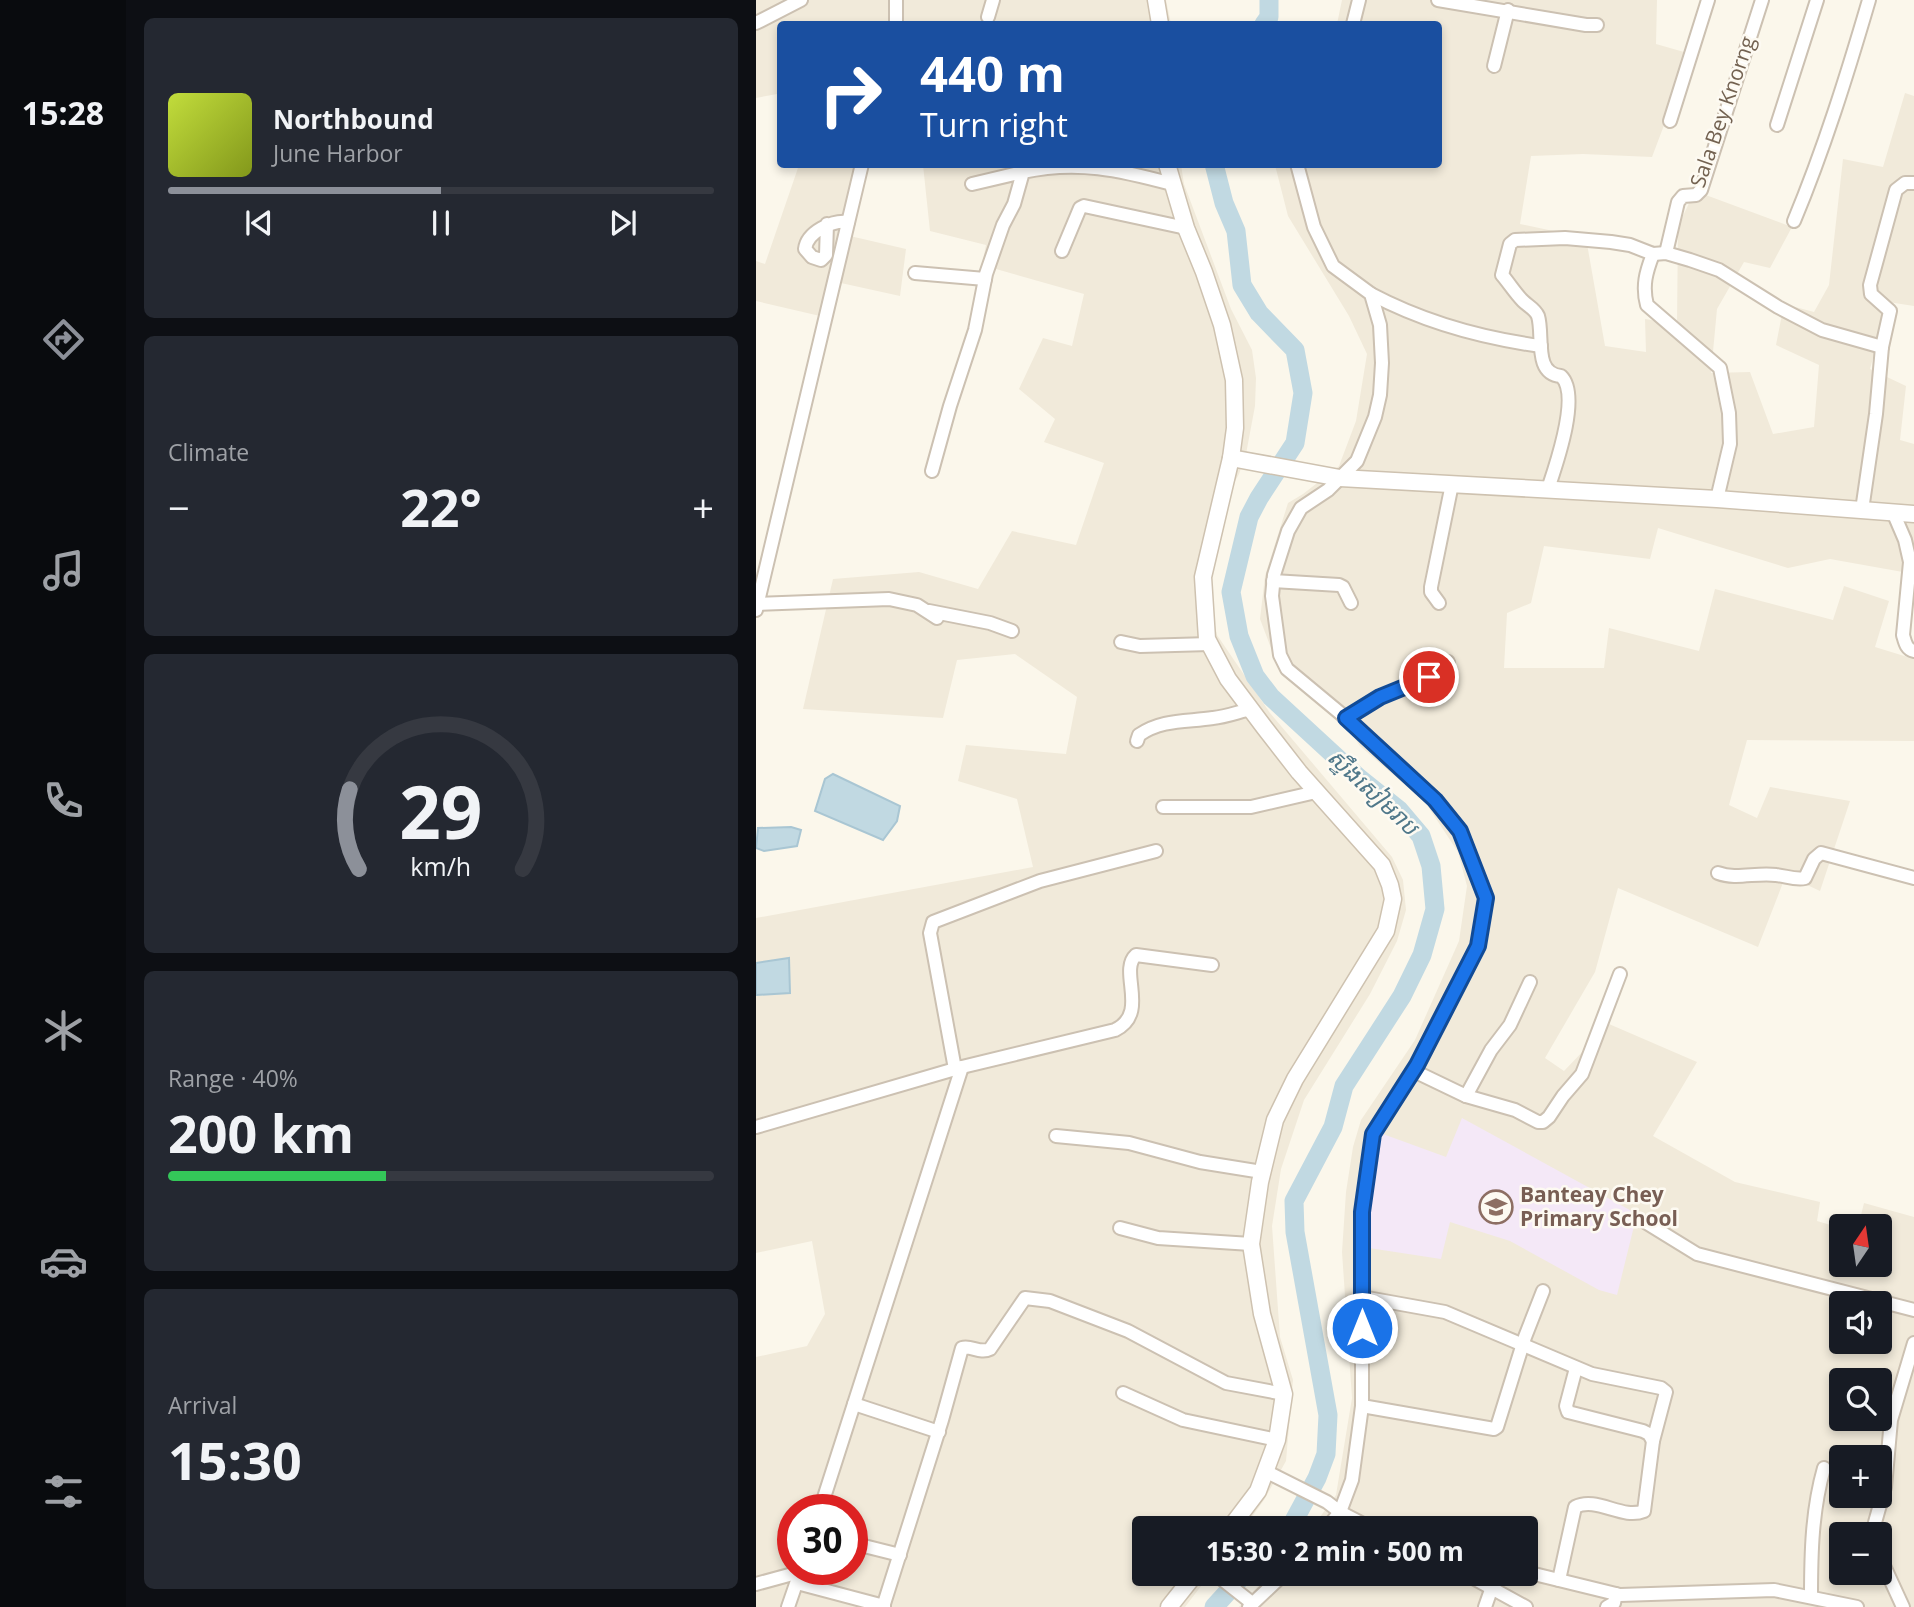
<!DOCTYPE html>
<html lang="en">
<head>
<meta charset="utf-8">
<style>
  :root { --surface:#171b24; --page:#242831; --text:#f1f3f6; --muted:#9ea1a6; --line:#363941; --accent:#8c9099 }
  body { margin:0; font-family:"Open Sans","Noto Sans Khmer",sans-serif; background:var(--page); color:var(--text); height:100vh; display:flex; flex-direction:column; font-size:26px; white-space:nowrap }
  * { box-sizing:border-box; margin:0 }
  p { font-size:23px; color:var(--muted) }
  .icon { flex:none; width:38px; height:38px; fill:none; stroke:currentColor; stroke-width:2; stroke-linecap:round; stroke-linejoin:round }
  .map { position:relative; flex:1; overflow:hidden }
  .sheet { display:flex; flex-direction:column; gap:18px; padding:18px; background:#0d0f14; width:630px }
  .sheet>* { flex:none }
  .hud { position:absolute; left:21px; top:21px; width:665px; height:147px; border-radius:7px; box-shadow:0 4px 10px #0003; background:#1a4fa0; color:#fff; overflow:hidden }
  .needle { width:46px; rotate:13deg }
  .controls { position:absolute; left:1073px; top:1214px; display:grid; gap:14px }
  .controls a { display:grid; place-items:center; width:63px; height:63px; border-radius:7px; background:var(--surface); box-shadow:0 4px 10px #0003; font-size:35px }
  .speed { position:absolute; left:21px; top:1494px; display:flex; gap:14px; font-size:35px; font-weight:700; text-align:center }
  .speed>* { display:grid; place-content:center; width:91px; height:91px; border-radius:50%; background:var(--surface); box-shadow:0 4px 10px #0003; line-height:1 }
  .speed .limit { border:10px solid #d22; background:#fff; color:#111 }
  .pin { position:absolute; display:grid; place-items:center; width:60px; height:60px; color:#fff; margin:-30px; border:4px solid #fff; border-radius:50%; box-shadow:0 2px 7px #0007 }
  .me { position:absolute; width:77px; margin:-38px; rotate:0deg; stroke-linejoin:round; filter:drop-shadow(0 0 5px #0008) }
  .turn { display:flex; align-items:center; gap:24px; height:147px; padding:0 28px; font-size:32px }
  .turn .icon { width:91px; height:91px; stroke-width:2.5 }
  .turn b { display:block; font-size:49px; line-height:60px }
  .big { font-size:52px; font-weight:700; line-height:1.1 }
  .sheet .card { flex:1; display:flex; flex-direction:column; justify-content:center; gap:10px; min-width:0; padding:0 24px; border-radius:10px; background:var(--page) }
  .sheet .dial { align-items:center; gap:0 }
  .dial svg { height:182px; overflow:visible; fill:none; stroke:var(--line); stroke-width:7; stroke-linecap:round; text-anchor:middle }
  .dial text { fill:var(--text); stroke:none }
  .song { display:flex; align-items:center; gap:21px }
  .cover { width:84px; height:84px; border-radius:10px; background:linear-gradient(135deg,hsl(70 70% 55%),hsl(70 70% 35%)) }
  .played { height:7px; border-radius:4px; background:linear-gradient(90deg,var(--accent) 50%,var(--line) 50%) }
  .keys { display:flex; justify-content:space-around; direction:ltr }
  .heat { display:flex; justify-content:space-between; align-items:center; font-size:38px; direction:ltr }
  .charge { height:10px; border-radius:5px; background:linear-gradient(90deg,#34c759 40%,var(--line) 0) }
  .trip { position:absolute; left:376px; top:1516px; width:406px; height:70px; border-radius:7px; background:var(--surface); box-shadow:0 4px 10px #0003; font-weight:700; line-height:70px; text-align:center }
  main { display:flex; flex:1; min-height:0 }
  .menu { display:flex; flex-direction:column; width:126px; justify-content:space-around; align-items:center; background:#090b0e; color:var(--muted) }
  .menu .icon { width:49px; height:49px }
  .menu .active { color:var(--accent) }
  .menu b { font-size:32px; color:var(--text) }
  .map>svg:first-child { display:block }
</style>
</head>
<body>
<main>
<nav class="menu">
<b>15:28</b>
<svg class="icon active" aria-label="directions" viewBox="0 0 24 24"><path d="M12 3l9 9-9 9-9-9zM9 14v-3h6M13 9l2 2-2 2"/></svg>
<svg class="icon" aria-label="music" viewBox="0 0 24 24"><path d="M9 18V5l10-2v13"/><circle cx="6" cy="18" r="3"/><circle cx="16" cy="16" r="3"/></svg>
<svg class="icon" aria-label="phone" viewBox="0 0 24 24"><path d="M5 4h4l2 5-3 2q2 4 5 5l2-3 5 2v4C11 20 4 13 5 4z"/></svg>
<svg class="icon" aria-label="climate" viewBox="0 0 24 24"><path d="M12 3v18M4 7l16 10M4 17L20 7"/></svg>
<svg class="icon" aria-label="car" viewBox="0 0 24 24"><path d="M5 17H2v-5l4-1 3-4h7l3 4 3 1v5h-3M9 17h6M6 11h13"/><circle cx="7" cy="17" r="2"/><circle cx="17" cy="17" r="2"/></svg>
<svg class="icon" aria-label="filters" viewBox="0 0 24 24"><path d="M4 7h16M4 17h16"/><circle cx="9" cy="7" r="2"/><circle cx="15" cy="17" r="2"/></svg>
</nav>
<section class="sheet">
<div class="card">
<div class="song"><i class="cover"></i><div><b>Northbound</b><p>June Harbor</p></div></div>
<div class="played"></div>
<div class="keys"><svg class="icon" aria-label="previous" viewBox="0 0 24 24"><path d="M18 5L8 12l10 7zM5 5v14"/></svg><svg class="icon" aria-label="pause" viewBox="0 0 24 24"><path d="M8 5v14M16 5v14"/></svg><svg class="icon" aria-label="next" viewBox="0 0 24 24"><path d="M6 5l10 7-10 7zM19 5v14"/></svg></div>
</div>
<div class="card"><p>Climate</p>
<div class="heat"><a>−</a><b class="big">22°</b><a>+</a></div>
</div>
<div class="card dial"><svg viewBox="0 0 100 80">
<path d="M14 69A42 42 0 1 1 86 69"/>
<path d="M14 69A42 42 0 0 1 10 34" stroke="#8c9099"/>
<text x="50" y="56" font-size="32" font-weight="700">29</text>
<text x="50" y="72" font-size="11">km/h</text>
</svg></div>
<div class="card"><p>Range · 40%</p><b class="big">200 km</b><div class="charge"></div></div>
<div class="card"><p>Arrival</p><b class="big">15:30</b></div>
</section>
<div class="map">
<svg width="1158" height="1607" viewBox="0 0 1158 1607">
  <rect width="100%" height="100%" fill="#fbf7eb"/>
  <!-- residential -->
  <g fill="#f1eada" fill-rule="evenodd">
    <path d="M0,0H410L415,24H24V95L21,94L0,98Z"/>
    <path d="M586,0H901L900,44L935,54L896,157L827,154L775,156L764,224L830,238L849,346L890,352L889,319L921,324L922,226L939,191L1036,227L1014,268L988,262L961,309L955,373L994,372L1017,434L1058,427L1063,365L1020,345L1028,304L1058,312L1073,285L1087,159L1127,167L1149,93L1158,96V306L1132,302L1114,369L1150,386L1144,440L1158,444V574L1074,559L1032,568L902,528L894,559L788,546L775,603L751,613L748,668H848L853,628L943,651L959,589L1077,620L1088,586L1133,601L1119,647L1158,659V741L991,740L973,805L1001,818L1014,787L1094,801L1064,891L1030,875L1002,947L862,888L839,972L789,1058L808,1071L853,1024L941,1062L897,1136L979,1182L1064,1202L1061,1221L1085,1228V1265H1124V1227H1102L1108,1203L1158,1217V1607H483L514,1573H770V1528H556L580,1495L596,1398L586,1252L590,1192L597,1147L605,1120L659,1040L703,941L711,886L702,852L669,802L604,746L581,713L524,672L504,619L509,576L532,503L547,494L583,466L600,421L611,354L593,316L532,216L519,165L682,164V24H581ZM1085,1304H1124V1342H1085ZM1085,1381H1124V1419H1085ZM1085,1458H1124V1496H1085ZM1085,1535H1124V1573H1085Z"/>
    <path d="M43,165H112L94,236L150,249L144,296L85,283L77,319L0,301V261L9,264Z"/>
    <path d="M167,165H425L428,184L475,309L496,350L500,378L499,406L490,454L483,474L466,505L452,592L461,635L514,713L636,857L647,880L650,910L641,941L614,994L548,1100L525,1169L516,1226L524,1337L537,1380L530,1461L508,1500L488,1528H388V1573H455L429,1607H0V1357L51,1346L69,1314L56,1241L0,1253V918L277,867L261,799L202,781L210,745L310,754L321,697L259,654L201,660L187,718L47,709L77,579L163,572L222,589L256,531L320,545L348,463L288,442L299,419L263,389L287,338L316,346L328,294L226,265L230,245L174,231ZM37,1510H96V1570H37Z"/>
  </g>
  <!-- education -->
  <path fill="#f4e8f7" d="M706,1118L881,1214L861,1295L843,1290L754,1241L694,1222L685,1259L613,1248L611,1205L617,1162L627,1134L690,1157Z"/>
  <!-- water -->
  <g fill="#c1d9e2" stroke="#a9c6d3" stroke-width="2">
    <path d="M77,774L144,806L141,821L127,840L59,811L69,779Z"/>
    <path d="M35,827L45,830L41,846L8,851L0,848L2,828Z"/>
    <path d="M33,958L34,993L0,995V963Z"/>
  </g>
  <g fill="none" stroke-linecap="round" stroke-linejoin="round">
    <!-- river -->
    <g stroke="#c1d9e2" stroke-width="19">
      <path d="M508,24L513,17V0"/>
      <path d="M458,164L468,203L480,231L486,285L503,313L539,350L547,393L539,443L503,498L493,517L475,592L483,636L499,676L515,697L603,778L643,810L665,836L675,866L679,909L666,955L646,996L588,1086L577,1127L538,1201L539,1232L572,1415L570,1454L561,1478L534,1528"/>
      <path d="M458,1607L489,1573"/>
    </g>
    <defs>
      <g id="street">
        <path d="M140,0V24"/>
        <path d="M682,0L830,25H841"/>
        <path d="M232,17L237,0"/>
        <path d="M0,23L45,0"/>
        <path d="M597,24L603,0"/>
        <path d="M738,66L752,10"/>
        <path d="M914,121L952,0"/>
        <path d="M1021,125L1061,0"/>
        <path d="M541,164L558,227L577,266L615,294L624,325L626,363L624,395L619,417L601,461L572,490L545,508L532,531L518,575L516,596L524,655L531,669L590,718L679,800L704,830L730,898L722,946L661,1065L617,1134L606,1212V1406L596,1480L584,1512L571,1528"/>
        <path d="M216,184L267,172"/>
        <path d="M1038,221C1068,149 1091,75 1113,0"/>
        <path d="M71,224L70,255L65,260L56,257L49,249C51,232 76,220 92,222"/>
        <path d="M306,251L324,208L328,206L430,228"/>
        <path d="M910,253L922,202L927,196L940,195L945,190L1006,0"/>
        <path d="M897,254C890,272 886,286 891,305L964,368L973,413L974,444L961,499"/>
        <path d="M159,273L229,279"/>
        <path d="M615,294C668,322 725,338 785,346"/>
        <path d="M176,471L194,406L219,330L230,274L247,225L258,204L267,172C321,160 364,170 416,184"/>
        <path d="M792,489C800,465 825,395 805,376C777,374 788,335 782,316C779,309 772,306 767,301C759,293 753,283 746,275L754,244L759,240L809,238L855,242L874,245L897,254L910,253L934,260L963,270L1022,307L1066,330L1126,347"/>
        <path d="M1106,510L1120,414L1126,347L1134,311L1115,294L1114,285L1140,190L1149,183H1158"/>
        <path d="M1137,512L1149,540L1154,562L1147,635C1149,642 1150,649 1158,651"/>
        <path d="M517,581L583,585L587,587L595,603"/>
        <path d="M683,603L675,592V587L696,484"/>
        <path d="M1,604L133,599L161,605L181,618"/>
        <path d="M0,610L106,164"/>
        <path d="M173,611L234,623L256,631"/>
        <path d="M365,642L384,646L454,644"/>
        <path d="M590,718L624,697L686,671L692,662"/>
        <path d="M381,741L383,735C406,719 431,722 457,718C470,717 482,712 495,709"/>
        <path d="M407,807H495L560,792"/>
        <path d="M962,873C980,880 1001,872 1020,875C1030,876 1039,880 1049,878L1058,859L1065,853L1158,878"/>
        <path d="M199,1069L174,933L177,922L284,881L400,851"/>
        <path d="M658,1071L710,1096L759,1110L782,1122H787L793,1117L807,1096L826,1074L864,974"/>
        <path d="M710,1096L735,1050L754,1025L774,982"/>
        <path d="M0,1127L206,1067L359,1030C394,1013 362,971 380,955L456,965"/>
        <path d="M300,1136L373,1143L444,1162L506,1172"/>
        <path d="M889,1222L941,1254L1158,1310"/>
        <path d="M364,1228L402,1238L495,1244"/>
        <path d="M606,1297L689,1312L836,1374L905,1388L910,1392L897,1441L888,1511C866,1520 841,1496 819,1507L803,1580"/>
        <path d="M820,1368L810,1406L812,1412L887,1431L893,1434L897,1441"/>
        <path d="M367,1393L427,1420L521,1440"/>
        <path d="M98,1404L183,1432"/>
        <path d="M606,1406L738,1429L741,1427L769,1337L787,1291"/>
        <path d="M509,1471L571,1502L584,1512L615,1528"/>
        <path d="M64,1510L206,1067"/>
        <path d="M1119,1535L1118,1526L1129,1487L1135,1420L1158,1343"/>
        <path d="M96,1543L144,1555"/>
        <path d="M1124,1557L1147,1607"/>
        <path d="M770,1572L864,1595L1018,1590L1101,1607"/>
        <path d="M458,1573L496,1603"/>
        <path d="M708,1573L770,1607"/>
        <path d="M41,1583L128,1606"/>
        <path d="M0,1584L44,1572"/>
        <path d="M1055,1597C1055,1553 1056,1510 1068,1468"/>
        <path d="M32,1607L42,1578"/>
        <path d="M127,1607L186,1420L206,1348C215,1345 224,1354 234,1349L269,1298L294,1301L372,1331L470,1383L528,1394"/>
        <path d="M493,1607L529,1573"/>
        <path d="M729,1607L736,1587L746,1573"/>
        <path d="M851,1607L858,1603L860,1594"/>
      </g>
      <g id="secondary">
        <path d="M400,0L404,24"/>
        <path d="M411,164L430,228L448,272L466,325L478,380L479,428L475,458L447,577L451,639L472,679L508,727L543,772L626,865L634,885L637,899L630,931L539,1079L519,1120L504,1182L495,1244L506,1314L528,1394L521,1440L502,1491L474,1528"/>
        <path d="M475,458L584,478L961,499L1158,514"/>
        <path d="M413,1607L440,1573"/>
      </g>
    </defs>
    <!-- street casing -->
    <use href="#street" stroke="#ccc1b2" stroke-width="16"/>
    <!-- secondary casing -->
    <use href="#secondary" stroke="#cec2b0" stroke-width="19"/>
    <!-- street -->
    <use href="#street" stroke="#fff" stroke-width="12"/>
    <!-- secondary -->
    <use href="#secondary" stroke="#fff" stroke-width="16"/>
  </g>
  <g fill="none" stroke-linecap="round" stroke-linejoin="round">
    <defs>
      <path id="route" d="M606,1328V1212L617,1134L661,1065L722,946L730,898L704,831L679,800L590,718L624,697L673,677"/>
    </defs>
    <!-- route casing -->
    <use href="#route" stroke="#114b97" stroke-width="18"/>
    <!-- route -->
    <use href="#route" stroke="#1a73e8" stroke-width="12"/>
  </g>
  <!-- icons -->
  <defs>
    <symbol id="school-ring" viewBox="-11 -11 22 22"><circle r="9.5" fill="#fdfaf2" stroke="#8d6e63" stroke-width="1.5"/><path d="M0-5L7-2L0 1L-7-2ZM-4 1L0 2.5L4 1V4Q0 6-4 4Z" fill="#8d6e63"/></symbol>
  </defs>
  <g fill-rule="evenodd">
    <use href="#school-ring" x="721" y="1188" width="38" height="38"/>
  </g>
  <g text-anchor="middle" stroke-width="5" stroke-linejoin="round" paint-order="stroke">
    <!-- street labels -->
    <g font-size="21" fill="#736251" stroke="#fdfaf2">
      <text transform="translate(967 112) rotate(-71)" y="7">Sala Bey Knorng</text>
    </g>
    <!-- education labels -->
    <g font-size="21" font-weight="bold" fill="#785e54" stroke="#fdfaf2" text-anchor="start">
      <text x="764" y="1202">Banteay Chey<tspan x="764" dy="24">Primary School</tspan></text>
    </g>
    <!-- water labels -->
    <g font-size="23" font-style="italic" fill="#50788a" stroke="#fdfaf2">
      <text transform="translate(617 792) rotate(43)" y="8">ស្ទឹងសៀមរាប</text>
    </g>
  </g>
</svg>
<div class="controls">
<a><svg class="needle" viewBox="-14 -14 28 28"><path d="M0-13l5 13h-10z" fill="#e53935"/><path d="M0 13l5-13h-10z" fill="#9ea1a6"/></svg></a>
<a><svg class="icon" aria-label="sound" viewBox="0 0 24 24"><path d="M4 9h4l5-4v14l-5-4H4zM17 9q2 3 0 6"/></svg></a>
<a><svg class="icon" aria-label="search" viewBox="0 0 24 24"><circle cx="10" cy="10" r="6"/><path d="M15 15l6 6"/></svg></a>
<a>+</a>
<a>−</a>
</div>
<div class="speed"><div class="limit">30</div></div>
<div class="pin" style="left:673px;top:677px;background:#d93025"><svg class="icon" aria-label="arrive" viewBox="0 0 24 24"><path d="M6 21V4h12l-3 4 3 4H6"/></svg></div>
<svg class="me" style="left:606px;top:1328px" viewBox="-20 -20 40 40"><circle r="17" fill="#1a73e8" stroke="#fff" stroke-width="3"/><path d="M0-11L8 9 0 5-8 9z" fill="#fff"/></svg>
<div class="trip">15:30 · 2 min · 500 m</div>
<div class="hud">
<div class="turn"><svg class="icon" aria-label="right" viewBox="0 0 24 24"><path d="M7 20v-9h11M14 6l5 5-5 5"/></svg><div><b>440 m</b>Turn right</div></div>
</div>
</div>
</main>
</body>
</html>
